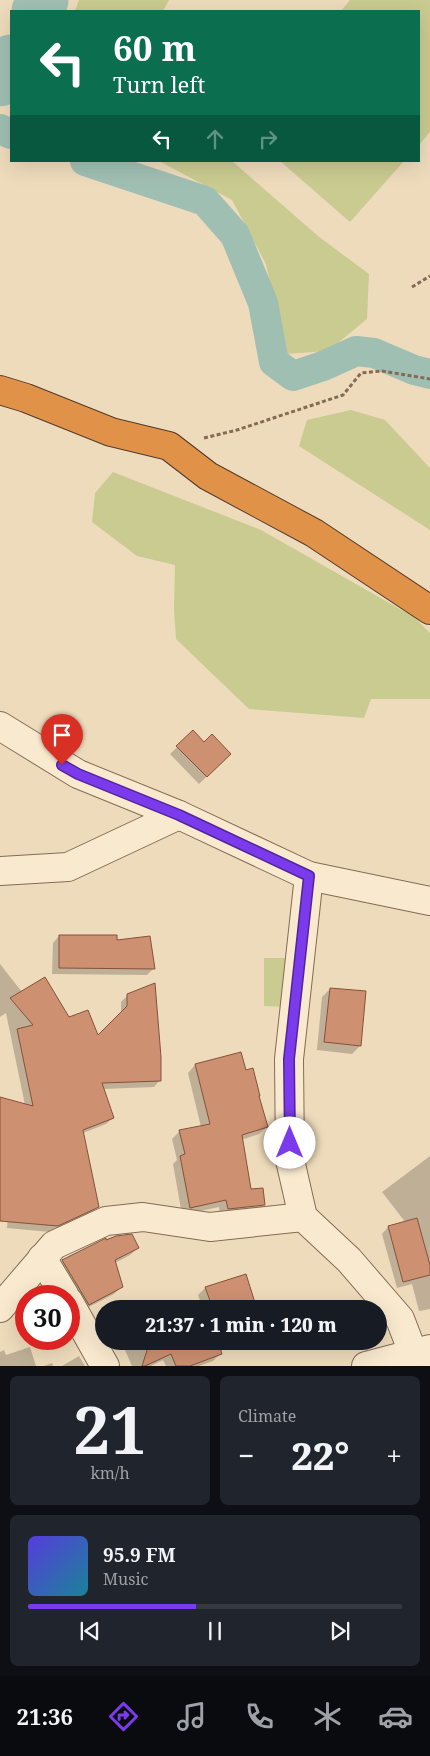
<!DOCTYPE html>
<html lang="en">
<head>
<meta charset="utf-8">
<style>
  :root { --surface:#171b24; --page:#20242c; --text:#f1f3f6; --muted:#9ea1a6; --line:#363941; --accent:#7c3aed }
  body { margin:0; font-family:"Noto Serif",serif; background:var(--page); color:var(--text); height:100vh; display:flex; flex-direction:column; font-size:19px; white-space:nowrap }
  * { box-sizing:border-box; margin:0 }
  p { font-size:16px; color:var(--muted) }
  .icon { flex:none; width:28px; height:28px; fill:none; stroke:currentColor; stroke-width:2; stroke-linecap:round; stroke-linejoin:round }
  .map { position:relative; height:1366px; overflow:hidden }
  .details { display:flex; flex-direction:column; gap:10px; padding:10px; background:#0d0f14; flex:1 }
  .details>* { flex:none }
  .hud { position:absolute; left:10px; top:10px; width:410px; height:152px; border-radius:0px; box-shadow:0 5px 20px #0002; background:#0b6e4f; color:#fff; overflow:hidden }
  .speed { position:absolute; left:15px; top:1285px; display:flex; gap:10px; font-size:25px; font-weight:700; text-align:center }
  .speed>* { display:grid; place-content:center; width:65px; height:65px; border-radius:50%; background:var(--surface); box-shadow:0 5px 20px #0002; line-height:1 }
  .speed .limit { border:8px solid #d22; background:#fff; color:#111 }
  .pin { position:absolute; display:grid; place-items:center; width:42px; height:42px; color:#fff; margin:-51px -21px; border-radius:50% 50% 50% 0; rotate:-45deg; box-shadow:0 0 5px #0007 }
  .pin .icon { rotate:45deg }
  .me { position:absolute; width:55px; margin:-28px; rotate:0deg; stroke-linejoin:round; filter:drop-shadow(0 0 4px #0008) }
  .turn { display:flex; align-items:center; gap:18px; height:105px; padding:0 20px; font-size:22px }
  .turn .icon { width:65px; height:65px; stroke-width:2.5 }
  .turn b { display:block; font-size:35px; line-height:42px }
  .lanes { display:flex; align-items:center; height:48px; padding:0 20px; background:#0003; justify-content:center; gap:25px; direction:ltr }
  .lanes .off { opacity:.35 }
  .big { font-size:38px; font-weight:800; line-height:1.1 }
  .details .card { flex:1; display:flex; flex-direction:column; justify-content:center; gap:8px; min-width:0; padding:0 18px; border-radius:8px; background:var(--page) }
  .details .dial { align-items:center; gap:0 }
  .dial b { font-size:65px; line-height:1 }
  .song { display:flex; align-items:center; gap:15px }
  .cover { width:60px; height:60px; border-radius:8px; background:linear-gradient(135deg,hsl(250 70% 55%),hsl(190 70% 35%)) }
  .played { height:5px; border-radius:2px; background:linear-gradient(90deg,var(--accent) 45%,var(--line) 45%) }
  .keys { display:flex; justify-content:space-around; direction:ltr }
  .heat { display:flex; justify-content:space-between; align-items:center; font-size:28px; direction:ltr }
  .details .tiles { flex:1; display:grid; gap:10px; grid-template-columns:1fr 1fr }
  .card:last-child { grid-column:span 2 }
  .trip { position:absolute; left:95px; top:1300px; width:292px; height:50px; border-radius:25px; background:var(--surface); box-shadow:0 5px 20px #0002; font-weight:800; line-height:50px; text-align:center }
  .tab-bar { display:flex; height:80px; justify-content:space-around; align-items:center; background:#090b0e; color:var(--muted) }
  .tab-bar .icon { width:35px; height:35px }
  .tab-bar .on { color:var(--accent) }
  .tab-bar b { font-size:22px; color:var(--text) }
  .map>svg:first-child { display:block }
</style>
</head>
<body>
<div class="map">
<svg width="430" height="1366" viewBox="0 0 430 1366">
  <rect width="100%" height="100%" fill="#eedbbc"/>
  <!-- green -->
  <g fill="#c9cb90">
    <path d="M79,0H169L163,11H75Z"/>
    <path d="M350,0H430V132L419,145V11H341Z"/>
    <path d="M159,161H232L318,236L369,274L367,319L328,351L284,354L266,264L232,200Z"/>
    <path d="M280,161H404L350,222Z"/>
    <path d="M351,410L385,420L430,468V530L299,446L307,420Z"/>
    <path d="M113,472L261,530L414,617L430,633V699H371L364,718L249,709L176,639L174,609L175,565L137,556L92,522L95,493Z"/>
    <path d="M264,958H291L290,1007L264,1006Z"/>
  </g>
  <!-- shadow -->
  <g fill="#0003">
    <path d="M193,732L204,744L230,754L199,784L170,754Z"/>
    <path d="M59,936L116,942L154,968L147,975L52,974L53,943Z"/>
    <path d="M0,964L22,992L98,1037L121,1014V1002L128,995L160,1080L154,1087L103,1089L113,1118L106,1124L83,1133L98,1206L92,1213L50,1232L7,1228L16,1111L25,1105L6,1013L0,1017Z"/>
    <path d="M330,989L360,1046L352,1054L317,1050L322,997Z"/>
    <path d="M195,1065L246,1071L258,1096L267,1127L259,1134L241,1140L250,1191L264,1205L256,1213L220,1216L219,1207L182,1215L173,1164L177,1160L172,1139L180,1131L201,1127L188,1073Z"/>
    <path d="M430,1156V1309L419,1311L412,1284L397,1288L382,1234L388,1227L406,1223L382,1192Z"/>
    <path d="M105,1240L138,1248L130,1255L115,1263L121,1287L114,1294L81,1311L55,1268L62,1261Z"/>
    <path d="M205,1288L255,1309H203L198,1295Z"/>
    <path d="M164,1305L174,1309H155Z"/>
    <path d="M121,1341H233L218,1346L221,1353L213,1361L199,1366H166L163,1360L151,1366H132Z"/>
    <path d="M30,1347L36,1366H0V1352L4,1350L6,1355Z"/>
    <path d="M79,1356L85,1366H62Z"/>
    <path d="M52,1363L53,1366H44Z"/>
  </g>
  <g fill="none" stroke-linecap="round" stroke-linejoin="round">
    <!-- canal -->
    <g stroke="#a0bfb3" stroke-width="30">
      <path d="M0,129L11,134"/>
      <path d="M85,161L205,201L235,235L263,303L274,362L293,376L323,366L356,351L374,353L414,370L430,374"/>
    </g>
    <!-- river -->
    <g stroke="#a0bfb3" stroke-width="51">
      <path d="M37,11L43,0"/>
      <path d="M0,81L11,60"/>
    </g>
  </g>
  <!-- building -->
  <g fill="#cd9071" stroke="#84523b">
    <path d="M193,730L204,742L212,734L231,754L207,777L176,746Z"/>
    <path d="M59,935H117V940L150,936L155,969L59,968Z"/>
    <path d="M45,977L69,1017L88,1010L98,1035L127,1006V994L155,983L161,1057V1081L102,1083L114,1118L83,1130L99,1207L58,1226L0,1221V1097L33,1106L17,1029L33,1025L10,998Z"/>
    <path d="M330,988L366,991L361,1046L324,1042Z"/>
    <path d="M241,1052L246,1070L253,1068L260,1096H259L268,1127L242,1135L251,1189L263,1188L265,1205L228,1209L226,1200L190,1208L180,1156L185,1154L179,1130L210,1124L195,1064Z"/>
    <path d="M417,1218L430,1265V1275L403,1282L388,1226Z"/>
    <path d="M132,1234L139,1248L115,1260L123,1287L89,1305L62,1260L106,1238V1240L116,1236Z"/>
    <path d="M246,1274L257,1309H213L205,1287Z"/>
    <path d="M150,1341H218L222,1354L190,1366H176L171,1354L145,1366H142Z"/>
  </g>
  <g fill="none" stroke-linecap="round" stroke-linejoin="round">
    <defs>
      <g id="street">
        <path d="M0,726L78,774L179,815L309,876L430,901"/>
        <path d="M0,871L68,867L179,815"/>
        <path d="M309,876L289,1059L290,1160L303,1217L349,1260L400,1319L413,1353L420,1366"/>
        <path d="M42,1258L65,1296"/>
        <path d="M69,1302L105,1366"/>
        <path d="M0,1308L54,1245L106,1221L143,1217L210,1227L303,1217"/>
        <path d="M366,1366L430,1349"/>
      </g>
      <path id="highway" d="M0,390L26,398L111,432L169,446L208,476L314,533L430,610"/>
    </defs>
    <!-- street casing -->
    <use href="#street" stroke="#856b55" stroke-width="30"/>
    <!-- highway casing -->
    <use href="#highway" stroke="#523a2a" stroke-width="30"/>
    <!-- path -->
    <g stroke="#856b55" stroke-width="3" stroke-dasharray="4 2.5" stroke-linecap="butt">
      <path d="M412,287L430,276"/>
      <path d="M204,438L237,430L343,395L361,373L382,371L430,379"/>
    </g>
    <!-- street -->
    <use href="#street" stroke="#f9e9cf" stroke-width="28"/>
    <!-- highway -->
    <use href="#highway" stroke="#e09249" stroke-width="28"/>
  </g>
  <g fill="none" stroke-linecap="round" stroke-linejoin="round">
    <defs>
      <path id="route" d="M62,765L78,774L179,815L309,876L289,1059L290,1143"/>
    </defs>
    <!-- route casing -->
    <use href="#route" stroke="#51269a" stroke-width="12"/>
    <!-- route -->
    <use href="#route" stroke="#7c3aed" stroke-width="9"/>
  </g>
</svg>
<div class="speed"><div class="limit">30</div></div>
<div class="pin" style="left:62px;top:765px;background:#d93025"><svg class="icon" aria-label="arrive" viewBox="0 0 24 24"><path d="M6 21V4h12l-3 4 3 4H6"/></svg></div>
<svg class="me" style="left:290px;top:1143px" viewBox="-20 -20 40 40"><circle r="19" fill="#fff"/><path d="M0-13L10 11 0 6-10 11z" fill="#7c3aed"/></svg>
<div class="trip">21:37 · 1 min · 120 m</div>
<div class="hud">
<div class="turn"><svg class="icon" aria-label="left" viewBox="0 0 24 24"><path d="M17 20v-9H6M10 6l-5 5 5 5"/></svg><div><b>60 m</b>Turn left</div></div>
<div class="lanes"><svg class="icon" aria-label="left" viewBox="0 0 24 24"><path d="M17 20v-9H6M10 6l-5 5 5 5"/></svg><svg class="icon off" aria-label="ahead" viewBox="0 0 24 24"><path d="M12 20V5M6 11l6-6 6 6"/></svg><svg class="icon off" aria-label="right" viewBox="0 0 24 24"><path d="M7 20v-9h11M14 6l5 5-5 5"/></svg></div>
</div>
</div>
<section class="details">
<div class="tiles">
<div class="card dial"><b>21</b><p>km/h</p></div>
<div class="card"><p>Climate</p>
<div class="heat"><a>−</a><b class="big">22°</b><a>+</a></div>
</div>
<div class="card">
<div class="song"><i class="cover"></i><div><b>95.9 FM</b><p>Music</p></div></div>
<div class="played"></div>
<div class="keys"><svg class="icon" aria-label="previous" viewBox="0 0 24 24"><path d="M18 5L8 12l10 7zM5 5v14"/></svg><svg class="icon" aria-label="pause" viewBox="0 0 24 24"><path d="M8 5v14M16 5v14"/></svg><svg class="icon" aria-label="next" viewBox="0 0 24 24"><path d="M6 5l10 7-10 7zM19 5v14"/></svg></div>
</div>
</div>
</section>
<nav class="tab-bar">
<b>21:36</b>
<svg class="icon on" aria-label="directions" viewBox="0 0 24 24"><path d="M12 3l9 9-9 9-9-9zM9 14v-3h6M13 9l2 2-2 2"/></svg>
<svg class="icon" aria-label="music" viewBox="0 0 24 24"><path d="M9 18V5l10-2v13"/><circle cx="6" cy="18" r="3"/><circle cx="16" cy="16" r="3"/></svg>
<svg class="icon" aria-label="phone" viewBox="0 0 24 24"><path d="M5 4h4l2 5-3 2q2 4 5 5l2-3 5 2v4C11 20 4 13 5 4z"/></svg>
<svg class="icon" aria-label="climate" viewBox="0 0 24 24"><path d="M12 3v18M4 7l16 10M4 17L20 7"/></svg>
<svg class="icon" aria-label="car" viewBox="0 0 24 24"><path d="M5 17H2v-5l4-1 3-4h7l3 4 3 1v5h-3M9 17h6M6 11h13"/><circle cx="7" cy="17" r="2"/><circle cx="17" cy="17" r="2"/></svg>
</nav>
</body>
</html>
